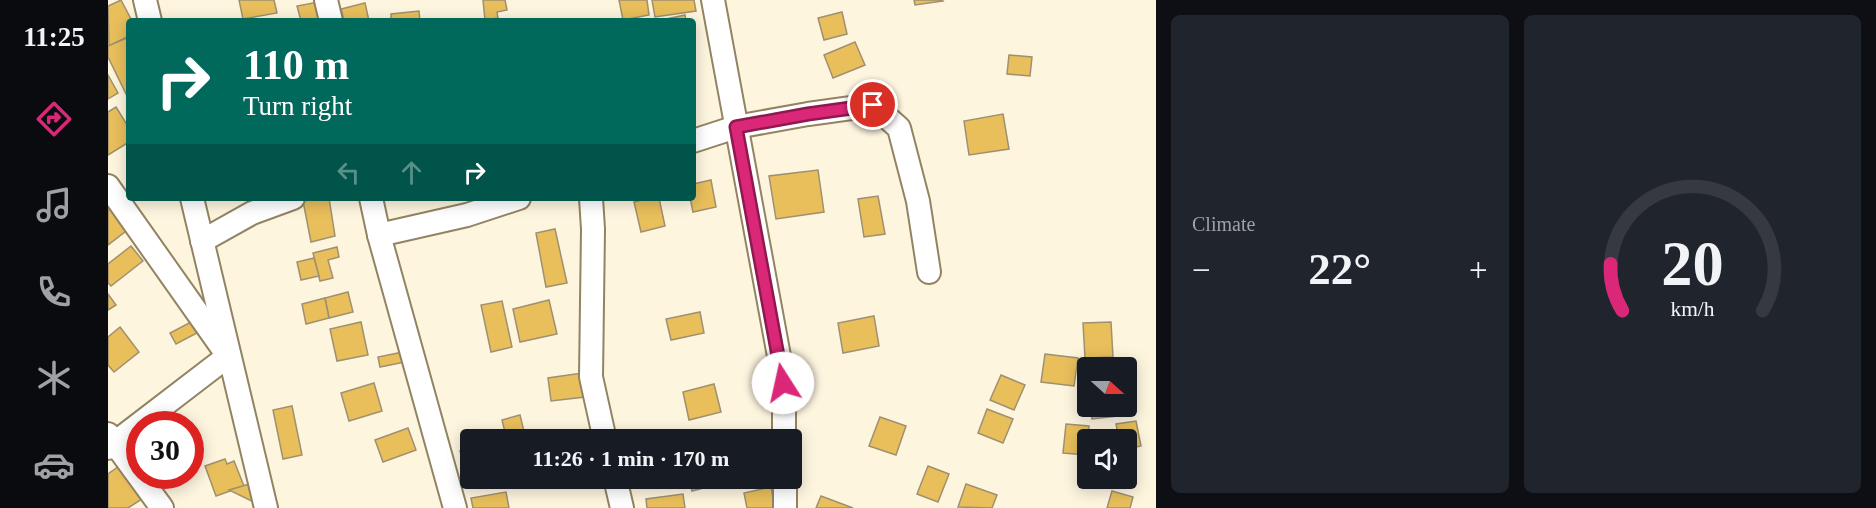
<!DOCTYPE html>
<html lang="en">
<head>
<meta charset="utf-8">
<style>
  :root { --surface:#171b24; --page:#20242c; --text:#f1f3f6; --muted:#9ea1a6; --line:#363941; --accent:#db2777 }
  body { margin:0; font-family:"Times New Roman",serif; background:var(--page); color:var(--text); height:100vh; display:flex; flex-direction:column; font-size:22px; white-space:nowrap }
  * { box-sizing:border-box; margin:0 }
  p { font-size:20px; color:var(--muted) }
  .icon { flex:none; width:33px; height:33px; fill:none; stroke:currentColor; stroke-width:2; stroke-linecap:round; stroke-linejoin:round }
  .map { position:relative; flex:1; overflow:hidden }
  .drawer { display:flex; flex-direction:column; gap:15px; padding:15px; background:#0d0f14; width:720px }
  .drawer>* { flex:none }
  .guide { position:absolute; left:18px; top:18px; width:570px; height:183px; border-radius:6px; box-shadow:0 3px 15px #0003; background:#00695c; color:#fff; overflow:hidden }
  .needle { width:39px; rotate:111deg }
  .controls { position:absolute; left:969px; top:357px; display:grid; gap:12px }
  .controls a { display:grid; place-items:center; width:60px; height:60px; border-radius:6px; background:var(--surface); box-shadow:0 3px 15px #0003; font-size:30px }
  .speed { position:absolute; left:18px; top:411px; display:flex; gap:12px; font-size:30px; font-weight:700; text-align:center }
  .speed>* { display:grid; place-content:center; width:78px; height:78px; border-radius:50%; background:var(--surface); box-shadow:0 3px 15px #0003; line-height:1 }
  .speed .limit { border:9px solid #d22; background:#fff; color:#111 }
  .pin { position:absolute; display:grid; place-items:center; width:51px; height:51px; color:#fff; margin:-26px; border:3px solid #fff; border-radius:50%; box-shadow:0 2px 6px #0007 }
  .me { position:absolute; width:66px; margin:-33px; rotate:350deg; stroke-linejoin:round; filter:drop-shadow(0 0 4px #0008) }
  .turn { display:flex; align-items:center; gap:21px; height:126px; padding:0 18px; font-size:27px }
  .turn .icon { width:78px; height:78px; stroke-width:2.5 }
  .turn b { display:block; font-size:42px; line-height:51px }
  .lanes { display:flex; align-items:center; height:57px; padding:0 18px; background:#0003; justify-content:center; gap:30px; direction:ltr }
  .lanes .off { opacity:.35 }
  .big { font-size:45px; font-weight:700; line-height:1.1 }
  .drawer .widget { flex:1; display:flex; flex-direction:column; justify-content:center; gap:9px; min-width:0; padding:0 21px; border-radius:9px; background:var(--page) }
  .drawer .dial { align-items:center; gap:0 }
  .dial svg { height:156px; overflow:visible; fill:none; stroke:var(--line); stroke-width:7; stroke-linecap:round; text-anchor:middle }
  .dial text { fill:var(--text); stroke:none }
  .heat { display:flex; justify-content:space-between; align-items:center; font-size:33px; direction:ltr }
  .drawer .tiles { flex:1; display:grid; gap:15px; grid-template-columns:repeat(2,1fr) }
  .trip { position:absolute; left:352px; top:429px; width:342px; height:60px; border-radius:6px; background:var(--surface); box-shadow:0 3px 15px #0003; font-weight:700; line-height:60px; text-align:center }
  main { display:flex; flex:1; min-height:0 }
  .dock { display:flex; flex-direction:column; width:108px; justify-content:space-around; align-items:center; background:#090b0e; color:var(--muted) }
  .dock .icon { width:42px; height:42px }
  .dock .on { color:var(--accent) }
  .dock b { font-size:27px; color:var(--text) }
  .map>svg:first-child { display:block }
</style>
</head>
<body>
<main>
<nav class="dock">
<b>11:25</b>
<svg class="icon on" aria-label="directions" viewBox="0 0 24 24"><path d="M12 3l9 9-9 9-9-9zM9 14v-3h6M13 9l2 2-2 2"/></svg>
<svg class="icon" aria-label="music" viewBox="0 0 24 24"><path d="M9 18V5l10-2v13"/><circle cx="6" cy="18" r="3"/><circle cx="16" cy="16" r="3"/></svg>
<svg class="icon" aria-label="phone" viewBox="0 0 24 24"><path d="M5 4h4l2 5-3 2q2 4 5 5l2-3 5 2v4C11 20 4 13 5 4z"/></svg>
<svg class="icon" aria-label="climate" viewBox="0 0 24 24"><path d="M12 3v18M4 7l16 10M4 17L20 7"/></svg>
<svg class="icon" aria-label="car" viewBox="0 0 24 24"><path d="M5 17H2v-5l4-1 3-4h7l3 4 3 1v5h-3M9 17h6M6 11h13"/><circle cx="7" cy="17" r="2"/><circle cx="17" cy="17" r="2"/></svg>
</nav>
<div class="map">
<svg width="1048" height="508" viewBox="0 0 1048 508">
  <rect width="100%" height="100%" fill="#fef5df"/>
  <!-- building -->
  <g fill="#e9bf5c" stroke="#9f906f" stroke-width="1.5">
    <path d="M13,0L24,21H21V36L1,46L0,6Z"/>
    <path d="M131,0H166L169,13L135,19Z"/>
    <path d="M375,0H397L399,10L389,12L390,18L377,20Z"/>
    <path d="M511,0H539L541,15L515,20Z"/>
    <path d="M544,0H586L588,11L547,17Z"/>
    <path d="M806,0H834L835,1L807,5Z"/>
    <path d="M210,2L214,21H193L189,6Z"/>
    <path d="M257,3L261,21H236L233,9Z"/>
    <path d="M311,11L312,21H283V14Z"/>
    <path d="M734,12L739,34L716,40L710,18Z"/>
    <path d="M577,15L578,21H549Z"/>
    <path d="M21,37V98H20L0,57V46Z"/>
    <path d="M747,42L757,65L725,78L716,55Z"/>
    <path d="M901,55L924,57L922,76L899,74Z"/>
    <path d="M0,75L10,93L0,99Z"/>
    <path d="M8,107L21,128V142L0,155V112Z"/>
    <path d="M895,114L901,149L861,155L856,121Z"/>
    <path d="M710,170L716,212L668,219L661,176Z"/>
    <path d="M603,180L608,207L585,212L582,198H585V184Z"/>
    <path d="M770,196L777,234L756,237L750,199Z"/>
    <path d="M210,198H221L227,236L203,242L195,201Z"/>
    <path d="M541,198H551L557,226L533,232L526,202Z"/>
    <path d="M0,206L18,231L0,245Z"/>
    <path d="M447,229L459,283L438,287L428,233Z"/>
    <path d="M23,246L35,261L3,286L0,283V264Z"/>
    <path d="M229,247L231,257L220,260L225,278L212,281L205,253Z"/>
    <path d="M206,258L211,276L193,280L189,262Z"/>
    <path d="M240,292L245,312L221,318L217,298Z"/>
    <path d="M0,294L8,305L0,310Z"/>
    <path d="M217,298L221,318L198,324L194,304Z"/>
    <path d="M441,300L449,334L412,342L405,309Z"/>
    <path d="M394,301L404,347L383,352L373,305Z"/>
    <path d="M592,312L596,333L563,340L558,319Z"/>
    <path d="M766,316L771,346L735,353L730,323Z"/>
    <path d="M83,322L89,333L68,344L62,333Z"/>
    <path d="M253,322L260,355L229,361L222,329Z"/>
    <path d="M1003,322L1005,357L977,358L975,323Z"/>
    <path d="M12,327L31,352L6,372L0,365V337Z"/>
    <path d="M295,352L297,362L272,367L270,357Z"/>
    <path d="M937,354L970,358L966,386L933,382Z"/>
    <path d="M474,373L477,397L443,401L440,378Z"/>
    <path d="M893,375L917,385L906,410L882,400Z"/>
    <path d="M266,383L274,411L241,421L233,393Z"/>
    <path d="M606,384L613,412L581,420L575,392Z"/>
    <path d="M184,406L194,455L175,459L165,410Z"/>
    <path d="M982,406H1017L1018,415L984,419Z"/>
    <path d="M879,409L905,419L895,443L870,433Z"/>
    <path d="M412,415L418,440H399L394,420Z"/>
    <path d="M772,417L798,426L788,455L761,446Z"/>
    <path d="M1028,421L1033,446L1018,449V440H1011L1008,424Z"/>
    <path d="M958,424L981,426L979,455L955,453Z"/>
    <path d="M300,428L308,450L275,462L267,440Z"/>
    <path d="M363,447V475L360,476L352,451Z"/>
    <path d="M117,459L119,464L126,461L136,486L108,496L97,466Z"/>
    <path d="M14,464L37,497L20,508H0V474Z"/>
    <path d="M820,466L841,474L830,502L809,494Z"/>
    <path d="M460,478H483L461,484Z"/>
    <path d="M581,478H609L611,484L584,491Z"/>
    <path d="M985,478H1005V484L985,483Z"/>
    <path d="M145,483L154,506L121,490Z"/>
    <path d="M858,484L889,495L884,508L850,507Z"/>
    <path d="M663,487L667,508H639L636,493Z"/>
    <path d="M1004,491L1025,497L1022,508H999Z"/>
    <path d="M398,492L401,508H365L363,498Z"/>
    <path d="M575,494L577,508H539L538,499Z"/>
    <path d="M713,496L745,508H708Z"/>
  </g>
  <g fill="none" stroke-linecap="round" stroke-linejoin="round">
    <defs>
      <g id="minor">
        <path d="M37,0L42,21"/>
        <path d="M218,0L223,21"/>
        <path d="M605,0L676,383V440"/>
        <path d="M585,141L628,127L700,114L765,105L791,128L810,201L821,272"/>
        <path d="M0,186L120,356L0,448"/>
        <path d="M84,198L158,508"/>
        <path d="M263,198L271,235L347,508"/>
        <path d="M483,198L485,229L483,377L497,440"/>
        <path d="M271,235L359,215L411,198"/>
        <path d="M94,241L144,213L185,198"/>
        <path d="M0,434L54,508"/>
        <path d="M507,478L514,508"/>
        <path d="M677,478V508"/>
      </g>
    </defs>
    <!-- minor casing -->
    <use href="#minor" stroke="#928362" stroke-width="26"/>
    <!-- minor -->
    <use href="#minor" stroke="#fff" stroke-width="22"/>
  </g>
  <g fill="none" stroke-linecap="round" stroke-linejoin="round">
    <defs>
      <path id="route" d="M675,383L628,127L700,114L765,105"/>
    </defs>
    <!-- route casing -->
    <use href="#route" stroke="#8e194d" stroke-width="15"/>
    <!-- route -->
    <use href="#route" stroke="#db2777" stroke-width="10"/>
  </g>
</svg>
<div class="controls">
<a><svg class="needle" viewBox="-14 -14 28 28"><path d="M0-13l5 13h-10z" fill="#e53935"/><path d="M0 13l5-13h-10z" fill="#9ea1a6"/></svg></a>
<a><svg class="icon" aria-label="sound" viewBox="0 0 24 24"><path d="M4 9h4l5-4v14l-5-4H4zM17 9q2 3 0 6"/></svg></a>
</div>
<div class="speed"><div class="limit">30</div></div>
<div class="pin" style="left:765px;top:105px;background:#d93025"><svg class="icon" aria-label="arrive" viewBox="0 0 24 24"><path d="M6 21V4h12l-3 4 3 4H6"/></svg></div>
<svg class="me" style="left:675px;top:383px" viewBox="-20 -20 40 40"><circle r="19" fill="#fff"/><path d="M0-13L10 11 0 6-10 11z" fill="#db2777"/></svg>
<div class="trip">11:26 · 1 min · 170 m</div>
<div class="guide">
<div class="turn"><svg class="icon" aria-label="right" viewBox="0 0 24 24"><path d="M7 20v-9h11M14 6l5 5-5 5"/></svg><div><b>110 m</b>Turn right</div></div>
<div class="lanes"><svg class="icon off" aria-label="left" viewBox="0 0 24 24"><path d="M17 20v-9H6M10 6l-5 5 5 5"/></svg><svg class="icon off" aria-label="ahead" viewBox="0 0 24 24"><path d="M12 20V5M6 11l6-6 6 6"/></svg><svg class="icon" aria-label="right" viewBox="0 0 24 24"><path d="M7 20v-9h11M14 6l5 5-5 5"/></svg></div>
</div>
</div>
<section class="drawer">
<div class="tiles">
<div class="widget"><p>Climate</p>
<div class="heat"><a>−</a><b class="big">22°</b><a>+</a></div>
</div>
<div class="widget dial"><svg viewBox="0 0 100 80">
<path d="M14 69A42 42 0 1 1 86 69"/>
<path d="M14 69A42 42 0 0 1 8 45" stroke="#db2777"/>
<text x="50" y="56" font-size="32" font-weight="700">20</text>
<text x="50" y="72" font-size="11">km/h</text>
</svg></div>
</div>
</section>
</main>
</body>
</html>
